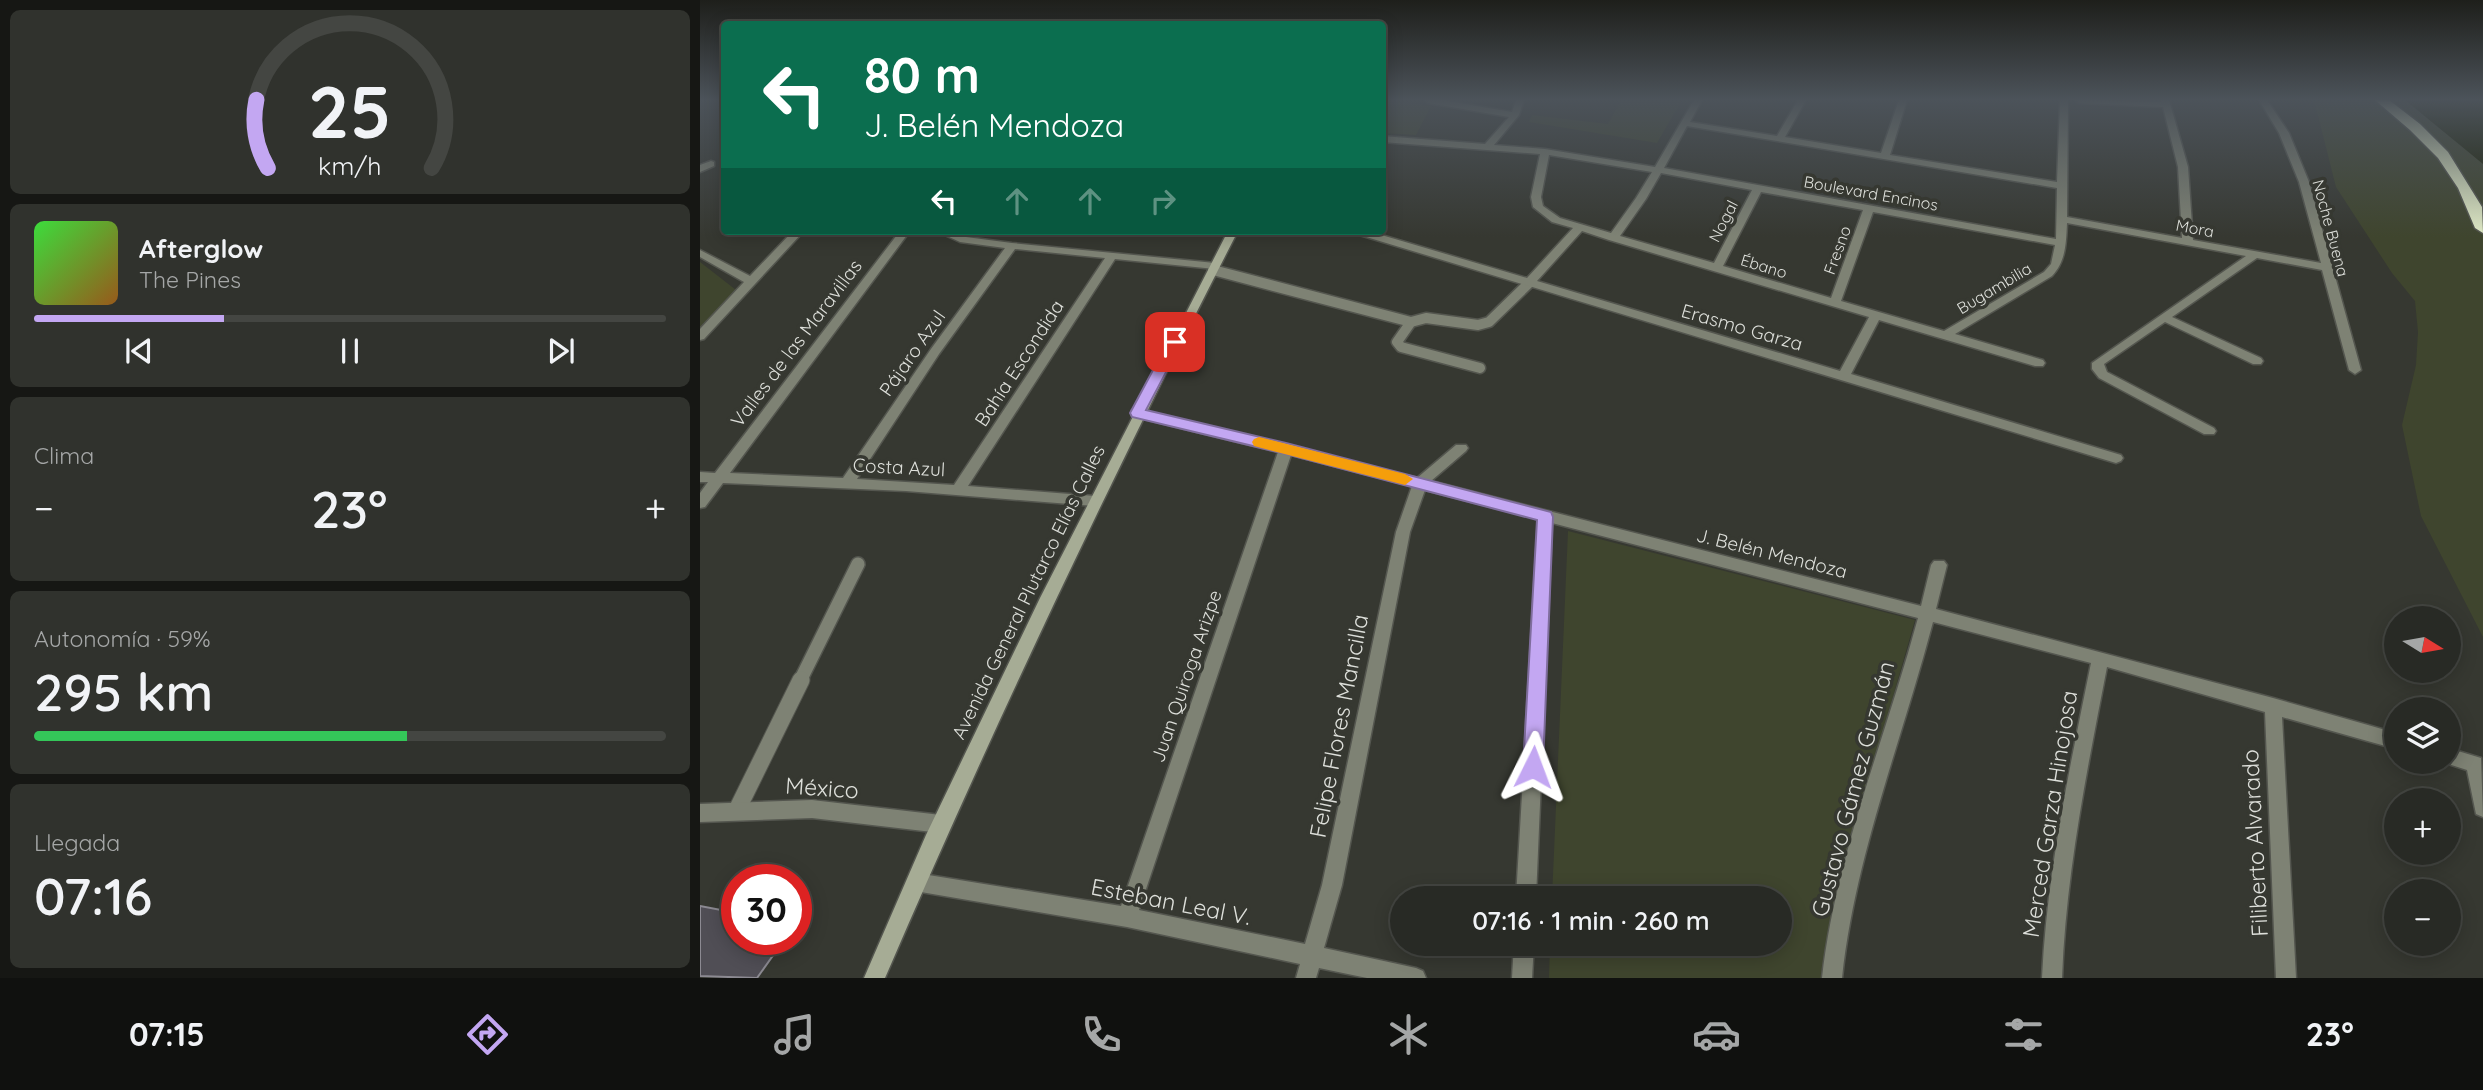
<!DOCTYPE html>
<html lang="es">
<head>
<meta charset="utf-8">
<style>
  :root { --surface:#282a25; --page:#30322d; --text:#f1f3f6; --muted:#a5a7a7; --line:#444642; --accent:#c3a7f2 }
  body { margin:0; font-family:Quicksand,sans-serif; background:var(--page); color:var(--text); height:100vh; display:flex; flex-direction:column; font-size:26px; white-space:nowrap }
  * { box-sizing:border-box; margin:0 }
  p { font-size:23px; color:var(--muted) }
  .icon { flex:none; width:38px; height:38px; fill:none; stroke:currentColor; stroke-width:2; stroke-linecap:round; stroke-linejoin:round }
  .map { position:relative; flex:1; overflow:hidden }
  .drawer { display:flex; flex-direction:column; gap:10px; padding:10px; background:#161714; width:700px }
  .drawer>* { flex:none }
  .guide { position:absolute; left:21px; top:21px; width:665px; height:214px; border-radius:7px; box-shadow:0 4px 18px #0003,0 0 0 2px var(--line); background:#0b6e4f; color:#fff; overflow:hidden }
  .needle { width:46px; rotate:101deg }
  .controls { position:absolute; left:1684px; top:606px; display:grid; gap:14px }
  .controls a { display:grid; place-items:center; width:77px; height:77px; border-radius:50%; background:var(--surface); box-shadow:0 4px 18px #0003,0 0 0 2px var(--line); font-size:35px }
  .speed { position:absolute; left:21px; top:864px; display:flex; gap:14px; font-size:35px; font-weight:700; text-align:center }
  .speed>* { display:grid; place-content:center; width:91px; height:91px; border-radius:50%; background:var(--surface); box-shadow:0 4px 18px #0003,0 0 0 2px var(--line); line-height:1 }
  .speed .limit { border:10px solid #d22; background:#fff; color:#111 }
  .pin { position:absolute; display:grid; place-items:center; width:60px; height:60px; color:#fff; margin:-30px; border-radius:14px; box-shadow:0 4px 10px #0006 }
  .me { position:absolute; width:77px; margin:-38px; rotate:3deg; stroke-linejoin:round; filter:drop-shadow(0 0 5px #0008) }
  .turn { display:flex; align-items:center; gap:24px; height:147px; padding:0 28px; font-size:32px }
  .turn .icon { width:91px; height:91px; stroke-width:2.5 }
  .turn b { display:block; font-size:49px; line-height:60px }
  .lanes { display:flex; align-items:center; height:66px; padding:0 28px; background:#0003; justify-content:center; gap:35px; direction:ltr }
  .lanes .off { opacity:.35 }
  .big { font-size:52px; font-weight:600; line-height:1.1 }
  .drawer .tile { flex:1; display:flex; flex-direction:column; justify-content:center; gap:10px; min-width:0; padding:0 24px; border-radius:10px; background:var(--page) }
  .drawer .dial { align-items:center; gap:0 }
  .dial svg { height:182px; overflow:visible; fill:none; stroke:var(--line); stroke-width:7; stroke-linecap:round; text-anchor:middle }
  .dial text { fill:var(--text); stroke:none }
  .song { display:flex; align-items:center; gap:21px }
  .cover { width:84px; height:84px; border-radius:10px; background:linear-gradient(135deg,hsl(120 70% 55%),hsl(30 70% 35%)) }
  .played { height:7px; border-radius:4px; background:linear-gradient(90deg,var(--accent) 30%,var(--line) 30%) }
  .keys { display:flex; justify-content:space-around; direction:ltr }
  .heat { display:flex; justify-content:space-between; align-items:center; font-size:38px; direction:ltr }
  .charge { height:10px; border-radius:5px; background:linear-gradient(90deg,#34c759 59%,var(--line) 0) }
  .trip { position:absolute; left:690px; top:886px; width:402px; height:70px; border-radius:35px; background:var(--surface); box-shadow:0 4px 18px #0003,0 0 0 2px var(--line); font-weight:600; line-height:70px; text-align:center }
  .tab-bar { display:flex; height:112px; justify-content:space-around; align-items:center; background:#10110f; color:var(--muted) }
  .tab-bar .icon { width:49px; height:49px }
  .tab-bar .active { color:var(--accent) }
  .tab-bar b { font-size:32px; color:var(--text) }
  main { display:flex; flex:1; min-height:0 }
  .map>svg:first-child { display:block }
</style>
</head>
<body>
<main>
<section class="drawer">
<div class="tile dial"><svg viewBox="0 0 100 80">
<path d="M14 69A42 42 0 1 1 86 69"/>
<path d="M14 69A42 42 0 0 1 9 39" stroke="#c3a7f2"/>
<text x="50" y="56" font-size="32" font-weight="700">25</text>
<text x="50" y="72" font-size="11">km/h</text>
</svg></div>
<div class="tile">
<div class="song"><i class="cover"></i><div><b>Afterglow</b><p>The Pines</p></div></div>
<div class="played"></div>
<div class="keys"><svg class="icon" aria-label="previous" viewBox="0 0 24 24"><path d="M18 5L8 12l10 7zM5 5v14"/></svg><svg class="icon" aria-label="pause" viewBox="0 0 24 24"><path d="M8 5v14M16 5v14"/></svg><svg class="icon" aria-label="next" viewBox="0 0 24 24"><path d="M6 5l10 7-10 7zM19 5v14"/></svg></div>
</div>
<div class="tile"><p>Clima</p>
<div class="heat"><a>−</a><b class="big">23°</b><a>+</a></div>
</div>
<div class="tile"><p>Autonomía · 59%</p><b class="big">295 km</b><div class="charge"></div></div>
<div class="tile"><p>Llegada</p><b class="big">07:16</b></div>
</section>
<div class="map">
<svg width="1783" height="978" viewBox="0 0 1783 978">
  <rect width="100%" height="100%" fill="#363831"/>
  <!-- green -->
  <g fill="#3f452e">
    <path d="M682,100L731,106L716,135L683,133Z"/>
    <path d="M921,100H982L957,143L829,122L832,115L908,124Z"/>
    <path d="M1614,100H1783V637L1721,516L1702,425L1716,365L1718,332L1715,301L1692,273L1636,187Z"/>
    <path d="M0,262L36,290L0,327Z"/>
    <path d="M868,531L1215,620L1131,913L1122,978H849L850,943H1080V898H852Z"/>
  </g>
  <!-- water -->
  <path fill="#181e02" d="M1705,100H1783V164Z"/>
  <!-- building -->
  <path fill="#504e55" stroke="#8c8a92" stroke-width="2" d="M0,906L37,913V940H84L57,978L0,976Z"/>
  <g fill="none" stroke-linecap="round" stroke-linejoin="round">
    <defs>
      <g id="lane-far2">
        <path d="M513,270L711,322"/>
        <path d="M780,368L701,347L697,342L711,322L726,318L778,325L789,322L829,283"/>
      </g>
      <path id="lane-far1" d="M100,681L158,564"/>
      <path id="lane" d="M37,810L101,680"/>
      <g id="street">
        <path d="M724,100H742L812,112L816,100H824L819,115L794,145L845,149L955,167L994,100H1002L990,122L1077,136L1098,100H1106L1085,137L1181,153L1199,100H1207L1190,155L1357,182L1360,100H1368L1367,217L1482,238L1478,167L1463,107L1379,103L1375,100L1461,102V100H1469L1488,167L1493,240L1621,263L1599,182L1579,133L1559,100H1567L1589,133L1609,182L1661,370L1655,374L1649,370L1622,270L1557,258L1472,317L1561,358L1563,361L1561,364H1553L1465,322L1404,364L1407,372L1514,428L1516,431L1514,434H1504L1399,378L1392,369V363L1546,256L1367,223C1366,243 1366,261 1352,276L1255,334L1343,360L1345,363L1343,366H1335L1179,320L1151,374L1421,455L1423,458L1421,461L1416,463L653,233L652,231H668L827,278L873,228L852,222L833,207L831,197L840,154L682,142V136L785,144L809,117L728,103ZM987,126L1357,188L1356,239L964,168ZM849,155L952,172L936,198L911,233L860,218L843,206L841,197ZM961,173L1052,190L1014,263L920,236L946,199ZM1061,192L1163,210L1131,298L1023,266ZM1173,212L1355,245L1351,264L1344,272L1244,331L1141,301ZM882,231L909,240L1169,317L1140,371L837,281Z"/>
        <path d="M11,161L14,162V166L0,172V165Z"/>
        <path d="M93,231H104L4,339L0,340V329L44,282L0,257V250L50,276Z"/>
        <path d="M200,231H210L30,473L143,478L231,349L305,248L260,242L236,231H250L266,237L312,243L515,263L520,266L515,269L415,259L268,486L395,496L402,501L400,505L395,506L206,491L23,483L5,507L0,508V493L8,482H0V472L15,473ZM315,249L405,258L254,485L157,479L239,354Z"/>
        <path d="M437,409L717,478L756,445H766L768,448L766,451L731,481L1221,606L1231,565L1234,561H1244L1247,565L1236,609L1573,698L1696,733V749L1582,717L1596,978H1576L1565,712L1407,667C1387,770 1366,873 1362,978H1342C1347,871 1370,767 1391,663L1233,622C1202,740 1155,856 1142,978H1122C1136,854 1186,737 1218,618L852,523L836,898H816L838,519L725,490L710,532L642,885L624,948L716,968L723,971L726,978H667L619,968L616,978H596L600,964L427,927L209,890L206,883L209,876L216,873L421,906L578,452L432,416L431,413L432,410ZM591,455L712,486L696,532L622,885L605,944L439,910Z"/>
        <path d="M1748,748L1781,758L1783,817L1776,814L1767,770L1742,762L1748,761Z"/>
        <path d="M112,800L241,815L248,818L250,824L248,830L241,833L112,818L0,822V804Z"/>
        <path d="M814,943H834L832,978H812Z"/>
      </g>
      <path id="secondary" d="M528,231H538C412,476 294,725 185,978H164L226,835L340,598Z"/>
      <path id="highway" d="M1675,100H1689L1720,124L1748,152L1782,207L1783,233L1775,228L1758,188L1738,158L1710,130Z"/>
    </defs>
    <!-- lane-far2 casing -->
    <use href="#lane-far2" stroke="#54564f" stroke-width="13"/>
    <!-- lane-far1 casing -->
    <use href="#lane-far1" stroke="#54564f" stroke-width="16"/>
    <!-- lane casing -->
    <use href="#lane" stroke="#54564f" stroke-width="19"/>
    <!-- street casing -->
    <use href="#street" stroke="#54564f" stroke-width="3"/>
    <!-- secondary casing -->
    <use href="#secondary" stroke="#54564f" stroke-width="3"/>
    <!-- highway casing -->
    <use href="#highway" stroke="#54564f" stroke-width="3"/>
    <!-- lane-far2 -->
    <use href="#lane-far2" stroke="#7e8274" stroke-width="10"/>
    <!-- lane-far1 -->
    <use href="#lane-far1" stroke="#7e8274" stroke-width="13"/>
    <!-- lane -->
    <use href="#lane" stroke="#7e8274" stroke-width="17"/>
    <!-- street -->
    <use href="#street" fill="#7e8274" fill-rule="evenodd"/>
    <!-- secondary -->
    <use href="#secondary" fill="#a6ac95" fill-rule="evenodd"/>
    <!-- highway -->
    <use href="#highway" fill="#e0eac6" fill-rule="evenodd"/>
  </g>
  <!-- sky -->
  <linearGradient id="sky" x2="0" y2="1"><stop stop-color="#1e1f1b"/><stop offset="0.42" stop-color="#4c535a"/><stop offset="1" stop-color="#4c535a" stop-opacity="0"/></linearGradient>
  <rect width="1783" height="237" fill="url(#sky)"/>
  <!-- route -->
  <path fill="#c3a7f2" stroke="#7f6d9d" stroke-width="2" d="M475,337L482,342L446,410L586,443L851,512L853,517L843,767L840,773L833,776L826,773L823,767L837,520L586,454L432,417L430,413L468,342Z"/>
  <!-- slow -->
  <path fill="#f59e0b" d="M559,437L705,474L713,479L705,485L554,446L552,442L554,439Z"/>
  <g text-anchor="middle" stroke-width="7" stroke-linejoin="round" paint-order="stroke">
    <!-- far-street labels -->
    <g font-size="16" fill="#dddfda" stroke="#363831">
      <text transform="translate(1171 193) rotate(10)" y="6">Boulevard Encinos</text>
      <text transform="translate(1023 221) rotate(-63)" y="6">Nogal</text>
      <text transform="translate(1495 228) rotate(11)" y="6">Mora</text>
      <text transform="translate(1631 228) rotate(75)" y="6">Noche Buena</text>
      <text transform="translate(1137 250) rotate(-70)" y="6">Fresno</text>
      <text transform="translate(1064 266) rotate(17)" y="6">Ébano</text>
      <text transform="translate(1294 288) rotate(-31)" y="6">Bugambilia</text>
    </g>
    <!-- street labels -->
    <g font-size="19" fill="#dddfda" stroke="#363831">
      <text transform="translate(1042 327) rotate(16)" y="7">Erasmo Garza</text>
      <text transform="translate(96 343) rotate(-53)" y="7">Valles de las Maravillas</text>
      <text transform="translate(212 353) rotate(-55)" y="7">Pájaro Azul</text>
      <text transform="translate(319 363) rotate(-57)" y="7">Bahía Escondida</text>
      <text transform="translate(199 467) rotate(3)" y="7">Costa Azul</text>
      <text transform="translate(1072 553) rotate(14)" y="7">J. Belén Mendoza</text>
      <text transform="translate(328 592) rotate(-64)" y="7">Avenida General Plutarco Elías Calles</text>
      <text transform="translate(486 676) rotate(-71)" y="7">Juan Quiroga Arizpe</text>
    </g>
    <!-- near-street labels -->
    <g font-size="23" fill="#dddfda" stroke="#363831">
      <text transform="translate(639 726) rotate(-79)" y="8">Felipe Flores Mancilla</text>
      <text transform="translate(122 788) rotate(4)" y="8">México</text>
      <text transform="translate(1153 789) rotate(-75)" y="8">Gustavo Gámez Guzmán</text>
      <text transform="translate(1350 814) rotate(-81)" y="8">Merced Garza Hinojosa</text>
      <text transform="translate(1555 843) rotate(-93)" y="8">Filiberto Alvarado</text>
      <text transform="translate(471 902) rotate(11)" y="8">Esteban Leal V.</text>
    </g>
  </g>
</svg>
<div class="controls">
<a><svg class="needle" viewBox="-14 -14 28 28"><path d="M0-13l5 13h-10z" fill="#e53935"/><path d="M0 13l5-13h-10z" fill="#a5a7a7"/></svg></a>
<a><svg class="icon" aria-label="layers" viewBox="0 0 24 24"><path d="M12 4l9 5-9 5-9-5zM3 14l9 5 9-5"/></svg></a>
<a>+</a>
<a>−</a>
</div>
<div class="speed"><div class="limit">30</div></div>
<div class="pin" style="left:475px;top:342px;background:#d93025"><svg class="icon" aria-label="arrive" viewBox="0 0 24 24"><path d="M6 21V4h12l-3 4 3 4H6"/></svg></div>
<svg class="me" style="left:833px;top:767px" viewBox="-20 -20 40 40"><path d="M0-17L14 15 0 8-14 15z" fill="#c3a7f2" stroke="#fff" stroke-width="4"/></svg>
<div class="trip">07:16 · 1 min · 260 m</div>
<div class="guide">
<div class="turn"><svg class="icon" aria-label="left" viewBox="0 0 24 24"><path d="M17 20v-9H6M10 6l-5 5 5 5"/></svg><div><b>80 m</b>J. Belén Mendoza</div></div>
<div class="lanes"><svg class="icon" aria-label="left" viewBox="0 0 24 24"><path d="M17 20v-9H6M10 6l-5 5 5 5"/></svg><svg class="icon off" aria-label="ahead" viewBox="0 0 24 24"><path d="M12 20V5M6 11l6-6 6 6"/></svg><svg class="icon off" aria-label="ahead" viewBox="0 0 24 24"><path d="M12 20V5M6 11l6-6 6 6"/></svg><svg class="icon off" aria-label="right" viewBox="0 0 24 24"><path d="M7 20v-9h11M14 6l5 5-5 5"/></svg></div>
</div>
</div>
</main>
<nav class="tab-bar">
<b>07:15</b>
<svg class="icon active" aria-label="directions" viewBox="0 0 24 24"><path d="M12 3l9 9-9 9-9-9zM9 14v-3h6M13 9l2 2-2 2"/></svg>
<svg class="icon" aria-label="music" viewBox="0 0 24 24"><path d="M9 18V5l10-2v13"/><circle cx="6" cy="18" r="3"/><circle cx="16" cy="16" r="3"/></svg>
<svg class="icon" aria-label="phone" viewBox="0 0 24 24"><path d="M5 4h4l2 5-3 2q2 4 5 5l2-3 5 2v4C11 20 4 13 5 4z"/></svg>
<svg class="icon" aria-label="climate" viewBox="0 0 24 24"><path d="M12 3v18M4 7l16 10M4 17L20 7"/></svg>
<svg class="icon" aria-label="car" viewBox="0 0 24 24"><path d="M5 17H2v-5l4-1 3-4h7l3 4 3 1v5h-3M9 17h6M6 11h13"/><circle cx="7" cy="17" r="2"/><circle cx="17" cy="17" r="2"/></svg>
<svg class="icon" aria-label="filters" viewBox="0 0 24 24"><path d="M4 7h16M4 17h16"/><circle cx="9" cy="7" r="2"/><circle cx="15" cy="17" r="2"/></svg>
<b>23°</b>
</nav>
</body>
</html>
